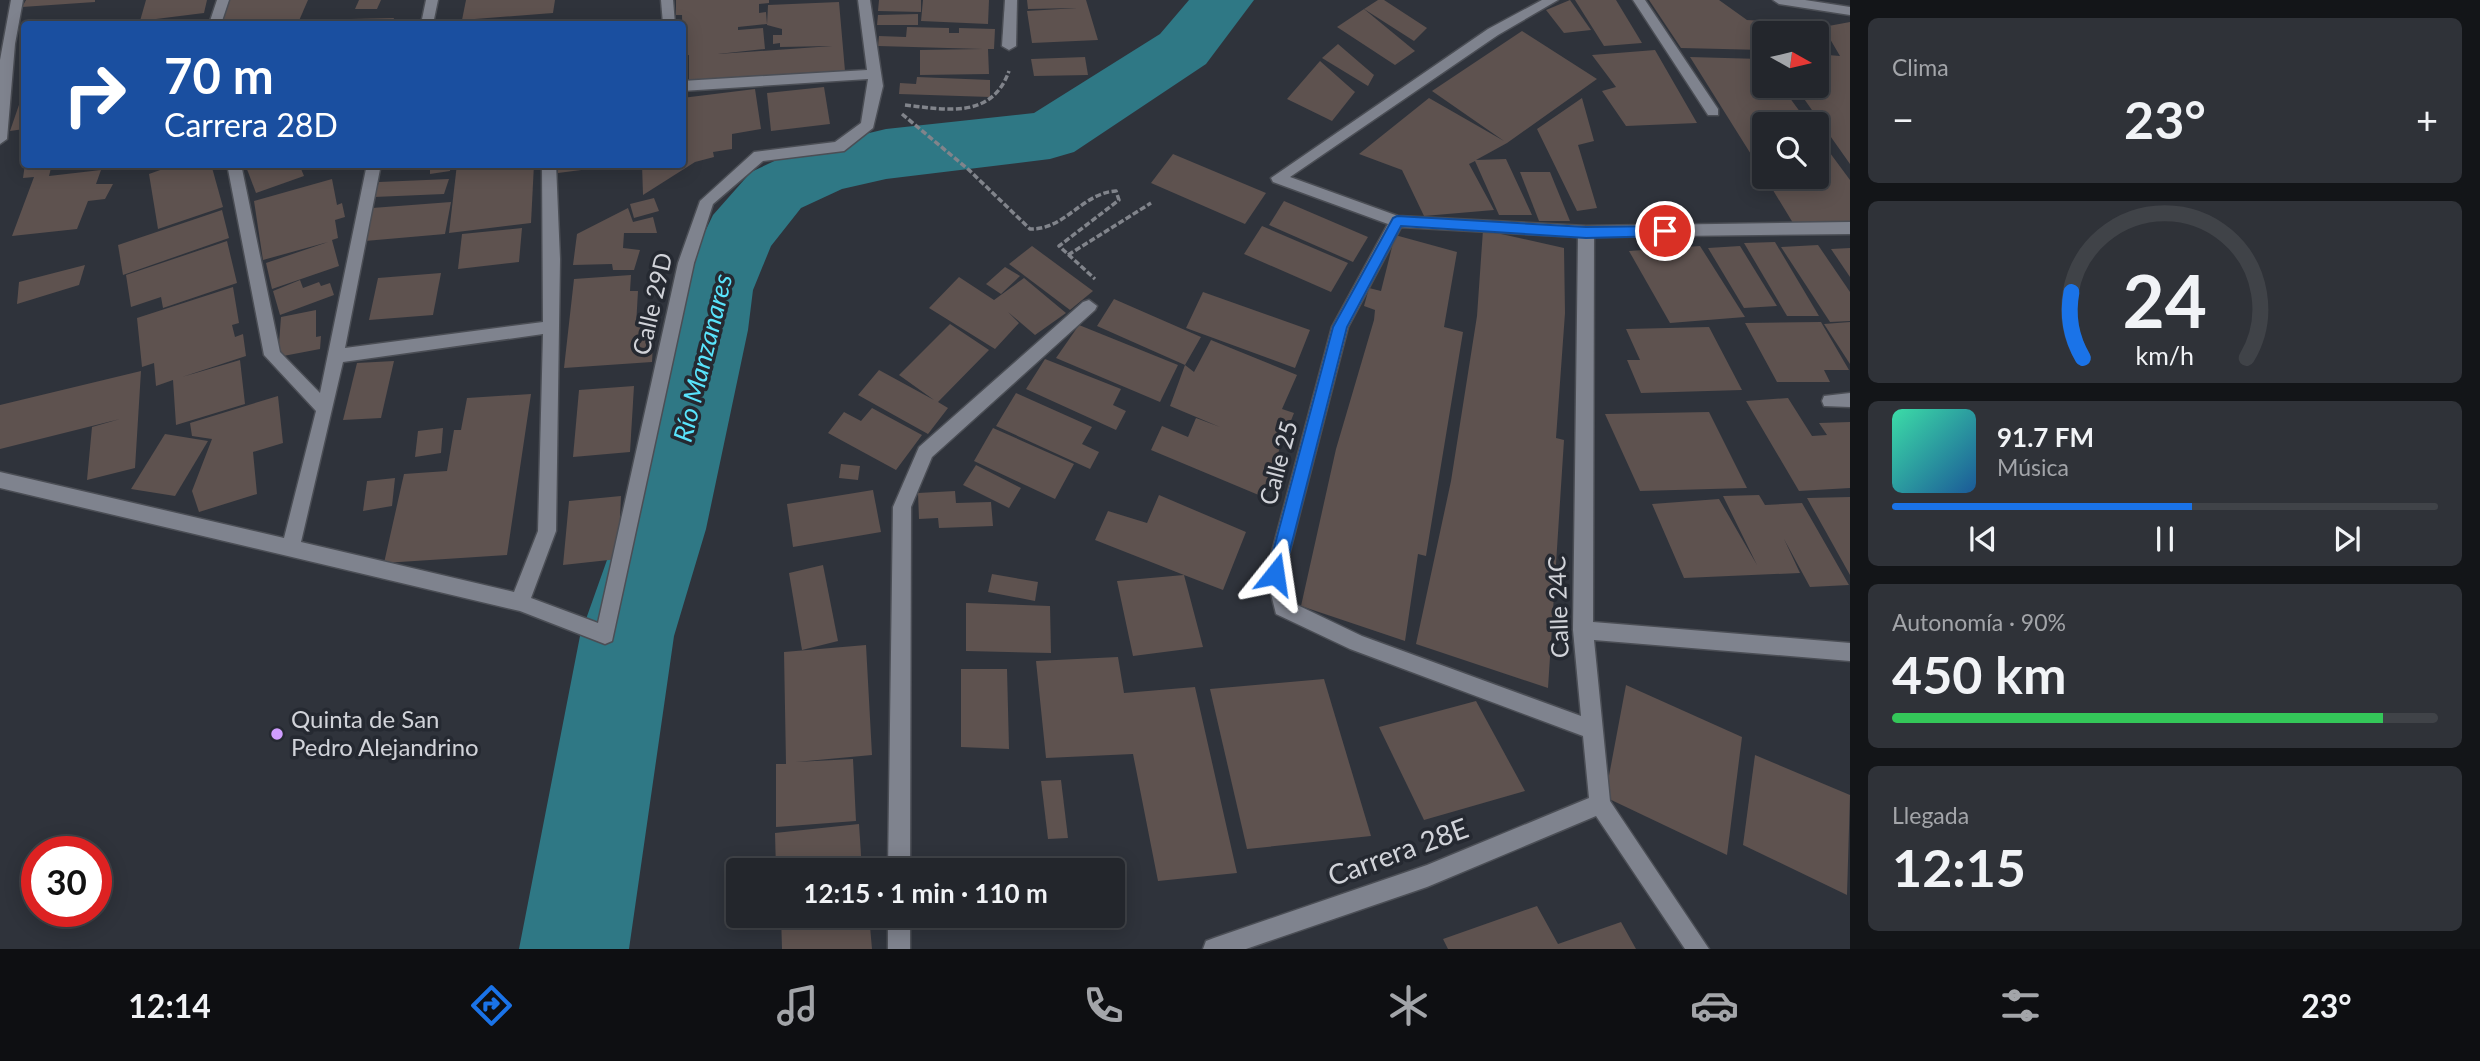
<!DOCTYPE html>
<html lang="es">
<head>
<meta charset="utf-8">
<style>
  :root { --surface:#23262c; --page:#2f3238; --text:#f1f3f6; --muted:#a3a5a9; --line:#404348; --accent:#1a73e8 }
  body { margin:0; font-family:Lato,sans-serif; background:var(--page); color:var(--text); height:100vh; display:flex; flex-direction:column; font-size:26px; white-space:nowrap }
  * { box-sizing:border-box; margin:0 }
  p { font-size:23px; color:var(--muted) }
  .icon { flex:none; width:38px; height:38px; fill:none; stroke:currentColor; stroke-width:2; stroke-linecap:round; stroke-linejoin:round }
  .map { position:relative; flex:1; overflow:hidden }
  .panel { display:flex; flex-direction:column; gap:18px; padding:18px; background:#131518; width:630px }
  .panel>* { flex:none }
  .hud { position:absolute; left:21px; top:21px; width:665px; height:147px; border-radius:7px; box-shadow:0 4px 18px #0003,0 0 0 2px var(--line); background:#1a4fa0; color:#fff; overflow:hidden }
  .needle { width:46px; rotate:98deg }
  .buttons { position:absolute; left:1752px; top:21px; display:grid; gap:14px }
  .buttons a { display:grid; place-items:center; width:77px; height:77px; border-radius:7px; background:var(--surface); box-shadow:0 4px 18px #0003,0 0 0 2px var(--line); font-size:35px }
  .speed { position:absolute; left:21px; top:836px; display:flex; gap:14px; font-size:35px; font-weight:700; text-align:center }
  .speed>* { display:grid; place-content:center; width:91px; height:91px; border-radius:50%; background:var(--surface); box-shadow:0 4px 18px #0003,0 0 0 2px var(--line); line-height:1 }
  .speed .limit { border:10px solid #d22; background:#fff; color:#111 }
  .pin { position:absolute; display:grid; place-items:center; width:60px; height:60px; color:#fff; margin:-30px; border:4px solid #fff; border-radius:50%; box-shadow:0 2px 7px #0007 }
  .me { position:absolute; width:77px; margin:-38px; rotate:15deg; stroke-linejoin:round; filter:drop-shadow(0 0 5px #0008) }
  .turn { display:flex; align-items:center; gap:24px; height:147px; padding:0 28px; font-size:32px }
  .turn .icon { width:91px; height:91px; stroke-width:2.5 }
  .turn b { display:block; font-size:49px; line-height:60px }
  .big { font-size:52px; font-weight:700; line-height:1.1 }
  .panel .tile { flex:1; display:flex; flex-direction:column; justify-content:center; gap:10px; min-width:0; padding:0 24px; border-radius:10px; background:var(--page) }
  .panel .dial { align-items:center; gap:0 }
  .dial svg { height:182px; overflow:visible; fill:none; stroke:var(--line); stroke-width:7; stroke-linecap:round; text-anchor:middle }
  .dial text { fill:var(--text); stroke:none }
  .song { display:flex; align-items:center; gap:21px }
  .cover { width:84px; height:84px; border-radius:10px; background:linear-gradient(135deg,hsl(160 70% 55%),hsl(210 70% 35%)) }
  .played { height:7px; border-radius:4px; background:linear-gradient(90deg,var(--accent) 55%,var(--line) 55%) }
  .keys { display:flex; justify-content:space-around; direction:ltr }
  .heat { display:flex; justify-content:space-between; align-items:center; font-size:38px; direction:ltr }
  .charge { height:10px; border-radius:5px; background:linear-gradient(90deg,#34c759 90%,var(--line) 0) }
  .trip { position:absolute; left:726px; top:858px; width:399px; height:70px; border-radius:7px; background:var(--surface); box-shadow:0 4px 18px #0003,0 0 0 2px var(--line); font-weight:700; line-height:70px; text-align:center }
  .tabs { display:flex; height:112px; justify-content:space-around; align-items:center; background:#0e0f12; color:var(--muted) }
  .tabs .icon { width:49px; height:49px }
  .tabs .active { color:var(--accent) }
  .tabs b { font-size:32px; color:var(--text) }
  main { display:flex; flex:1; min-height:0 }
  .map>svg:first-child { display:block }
</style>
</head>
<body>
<main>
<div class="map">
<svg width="1850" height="949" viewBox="0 0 1850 949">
  <rect width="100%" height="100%" fill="#2f333b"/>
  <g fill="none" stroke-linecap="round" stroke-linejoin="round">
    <!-- river -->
    <path fill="#2f7885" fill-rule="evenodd" d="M1189,0H1254L1206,64L1074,152L1050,159L886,179L842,189L801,208L771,246L753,290L748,330L706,529L674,636L629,949H519L580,636L618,529L670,330L677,290L713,215L751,172L798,150L886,129L1034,113L1160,34Z"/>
  </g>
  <!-- building -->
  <g fill="#5e524f">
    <path d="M26,0H95V2L22,7Z"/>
    <path d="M146,0H207L204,13L140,21Z"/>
    <path d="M228,0H308L298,23L218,24Z"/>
    <path d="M359,0H381L377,9H355Z"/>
    <path d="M466,0H555L553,13L462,20Z"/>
    <path d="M676,0H769V3L759,4V13L766,12L767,24L738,27V30L763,28L765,49L718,54L832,46L780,47V43L773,44V35H782V29L767,25L768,5L839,2L845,71L689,82V55L683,56L682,15H676Z"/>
    <path d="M879,0H921V12L878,11Z"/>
    <path d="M923,0H989L988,24L921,21Z"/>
    <path d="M1027,0H1086L1098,40L1032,43L1027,11L1077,8L1028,9Z"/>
    <path d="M1378,0H1384L1427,28L1414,41L1364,9Z"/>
    <path d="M1570,0L1591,30L1564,33L1546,10Z"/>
    <path d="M1575,0H1616L1642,43L1604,46Z"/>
    <path d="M1649,0H1719L1747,20L1811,24L1816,33H1764V50L1681,48Z"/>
    <path d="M1364,9L1415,51L1395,65L1337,27Z"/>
    <path d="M918,14V25H877L878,15Z"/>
    <path d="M394,18L392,24H304L306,20Z"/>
    <path d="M1850,22V164L1795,86H1816V54L1840,56L1823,27Z"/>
    <path d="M907,27L949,28V33H959V28L995,29L994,49H988L989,74L920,75V50L982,49L878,46L879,36L906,37Z"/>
    <path d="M1522,31L1597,79L1507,143L1476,160L1506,159L1532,215H1499L1475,161L1469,164L1494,210L1424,216L1402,170L1359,154L1429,98L1504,141L1432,91Z"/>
    <path d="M1338,44L1374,75L1368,86L1322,58Z"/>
    <path d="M1655,50L1697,123L1626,126L1602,91L1616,87L1592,55Z"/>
    <path d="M1085,57L1088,75L1034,76L1031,59Z"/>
    <path d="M1690,57L1761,59L1764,63V86H1781L1809,124H1764V175Z"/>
    <path d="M1320,61L1355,92L1332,121L1287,99Z"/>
    <path d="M917,77L990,80V97L899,94L900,83L916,84Z"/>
    <path d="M824,87L830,124L771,131L767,93Z"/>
    <path d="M755,89L761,129L732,134V149L713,152L714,157L695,162L643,195L642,164H682V98Z"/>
    <path d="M1582,98L1594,141L1578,145L1597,208L1577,211L1537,129Z"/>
    <path d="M21,99H24V129L10,131Z"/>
    <path d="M1816,134L1850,180V221L1793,223L1765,177H1816Z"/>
    <path d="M1173,154L1266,193L1245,224L1151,183Z"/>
    <path d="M25,164H52L49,176L101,170L96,184H113L105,199L88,201L77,229L12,236L34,177L23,178Z"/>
    <path d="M177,164H211L223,207L158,229L149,174Z"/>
    <path d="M245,164H299L304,176L256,193Z"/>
    <path d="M430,164H451L450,171L430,174Z"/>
    <path d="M457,164H534L531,223L449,233Z"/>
    <path d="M558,164H589V169L558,173Z"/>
    <path d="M1520,172H1550L1570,221H1539Z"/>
    <path d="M332,179L337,205L342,203L345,217L335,220L338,238L332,240L339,266L272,289L266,263L328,242L263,260L254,201Z"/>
    <path d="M449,179L444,194L374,197L379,182Z"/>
    <path d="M654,198L659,211L634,218L630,204Z"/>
    <path d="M1284,201L1368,237L1353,262L1269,225Z"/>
    <path d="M451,202L445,234L365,241L372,208Z"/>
    <path d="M628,208L633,222L653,217L657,233H624L623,248L640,250L634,270H613L612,264L573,265L577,234Z"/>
    <path d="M222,210L229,238L123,275L118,245Z"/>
    <path d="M1262,226L1348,263L1331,292L1244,254Z"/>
    <path d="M522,228L519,262L458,269L462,234Z"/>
    <path d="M1483,230L1564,248L1565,313L1556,438L1564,440L1548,688L1416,644L1451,481L1477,316Z"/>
    <path d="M1395,235L1457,252L1444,327L1463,332L1426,556L1418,554L1405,641L1301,606L1336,449L1374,320L1375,310L1364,306L1369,288L1381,291Z"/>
    <path d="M227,241L237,283L163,308L161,297L131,307L126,275Z"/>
    <path d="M1775,242L1819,316H1787L1744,243Z"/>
    <path d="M1818,245L1850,292V321L1830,322L1781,247Z"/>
    <path d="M1032,246L1093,291L1070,310L1009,264Z"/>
    <path d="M1700,246L1745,317L1670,323L1629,251Z"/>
    <path d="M1740,246L1777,306L1744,308L1708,248Z"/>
    <path d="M1850,248V277L1831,249Z"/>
    <path d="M85,265L79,285L17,304L19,282Z"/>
    <path d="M1005,267L1020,276L1001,294L986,284Z"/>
    <path d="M441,273L433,315L369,320L378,278Z"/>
    <path d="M631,275L630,291H638L636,326L654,324L652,362L564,368L574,279Z"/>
    <path d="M959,277L994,300L1024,278L1066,313L1035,335L1008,312L1019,323L995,349L929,308Z"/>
    <path d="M300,280L303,288L319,282L321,286L330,283L334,295L280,315L273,291Z"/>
    <path d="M233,287L239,323L232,325L235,337L243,334L246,356L182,377L240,360L245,404L176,425L173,380L156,386L154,363L142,367L137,318Z"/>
    <path d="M1203,292L1310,330L1295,368L1186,328Z"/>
    <path d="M1114,299L1201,337L1185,365L1194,372L1211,340L1297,375L1282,409L1294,413L1261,496L1151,450L1162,426L1188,437L1196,418L1220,427L1170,406L1185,365L1097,326Z"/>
    <path d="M316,310V337L321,336L320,349L278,357L281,317Z"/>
    <path d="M1821,322L1849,370H1824L1830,382H1777L1745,323Z"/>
    <path d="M1850,322V364L1824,324Z"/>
    <path d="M950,324L989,350L938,402L948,408L928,434L858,395L879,370L934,400L899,375Z"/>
    <path d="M1079,325L1178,365L1160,402L1056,358Z"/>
    <path d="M1709,327L1742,390L1641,393L1627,360H1640L1626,329Z"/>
    <path d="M1045,359L1121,389L1113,405L1126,411L1116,430L1026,389Z"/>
    <path d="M394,361L381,418L343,420L357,363Z"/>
    <path d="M141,371L135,468L87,480L92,427L120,419L0,449V405Z"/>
    <path d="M634,386L630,452L573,457L579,390Z"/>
    <path d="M1016,393L1092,427L1082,444L1099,452L1090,469L996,426Z"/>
    <path d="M531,394L507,555L384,563L404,474L447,471L454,430H461L467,398Z"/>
    <path d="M278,396L283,443L253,452L257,494L199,512L192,491L212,439L192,436L190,423Z"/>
    <path d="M1788,398L1812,436L1827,435L1819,423L1850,422V488L1799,491L1746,401Z"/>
    <path d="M872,408L922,435L896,470L828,433L844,412L861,421Z"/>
    <path d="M1709,412L1747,488L1640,491L1605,414Z"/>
    <path d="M443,428L441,453L415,457L418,431Z"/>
    <path d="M993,428L1074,464L1055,499L974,461Z"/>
    <path d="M165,434L208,441L175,496L131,489Z"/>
    <path d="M841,464L860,466L858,480L839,478Z"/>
    <path d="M976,465L1021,488L1009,508L963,485Z"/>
    <path d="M395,478L392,506L363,511L367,481Z"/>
    <path d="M873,490L881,532L793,547L787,504Z"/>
    <path d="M955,491L956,503L991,502L993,526L939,528L938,518L919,519L918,493Z"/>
    <path d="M1159,495L1246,532L1223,590L1184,575L1203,647L1133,656L1117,581L1184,575L1095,540L1108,511L1147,523Z"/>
    <path d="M1759,495L1765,505L1802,503L1849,585L1810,587L1784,539L1800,573L1684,578L1652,504L1719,499L1757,565L1723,496Z"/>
    <path d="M621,496L618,559L563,565L569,501Z"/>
    <path d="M1850,497V575L1807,498Z"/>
    <path d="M823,565L838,641L802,650L789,573Z"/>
    <path d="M992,574L1038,582L1035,601L988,592Z"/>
    <path d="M966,603L1050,606L1051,653L966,651Z"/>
    <path d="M866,645L872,755L796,762L853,759L856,821L776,827V764H786L784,652Z"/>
    <path d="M1118,657L1124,693L1195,687L1237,873L1158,881L1133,754L1046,758L1036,661Z"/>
    <path d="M961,669H1007L1009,749L961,747Z"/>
    <path d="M1324,679L1371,836L1247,849L1210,689Z"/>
    <path d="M1626,685L1742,737L1727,855L1605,797Z"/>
    <path d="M1476,701L1525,791L1424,820L1379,727Z"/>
    <path d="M1755,755L1850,795L1847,895L1743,845Z"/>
    <path d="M1061,780L1068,838L1048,839L1041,781Z"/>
    <path d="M859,824L862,870H776L775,833Z"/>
    <path d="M1537,906L1558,944L1621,922L1636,949H1448L1443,939Z"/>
    <path d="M781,915H869L872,949H782Z"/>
  </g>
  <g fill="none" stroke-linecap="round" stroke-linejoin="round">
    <defs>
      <g id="minor">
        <path d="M11,0H23L15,44L7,139L0,144V60Z"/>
        <path d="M217,0H229L221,24H209Z"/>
        <path d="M426,0H438L433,24H421Z"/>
        <path d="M661,0H673L675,24H663Z"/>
        <path d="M858,0H870L883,86L873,128L844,151L763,161L713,204L694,263L612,641L605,644L520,611L0,488V472L284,538L316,411L264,355L227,164H241L280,352L320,393L367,164H381L345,348L543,322L542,164H556L560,259L556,531L531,598L598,623L678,263L700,201L754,152L835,142L861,123L868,79L682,91V81L867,70ZM543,334L538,531L514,592L301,542L343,362Z"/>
        <path d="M1005,0H1017L1016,46L1009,50L1002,46Z"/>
        <path d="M1542,0H1558L1498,35L1290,177L1398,216L1586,226L1850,222V234L1594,237L1593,622L1850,643V661L1594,640L1610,801L1709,949H1685L1596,816L1427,887L1246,949H1203L1206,941L1214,938L1427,865L1589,798L1583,736L1350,649L1276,614L1266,574L1332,327L1388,224L1273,182L1271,178L1488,29ZM1401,227L1578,237L1573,630L1581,716L1362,636L1291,602L1284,574L1348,327Z"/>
        <path d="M1633,0H1645L1718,109V115H1708Z"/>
        <path d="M1773,0H1805L1850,7V15L1779,4Z"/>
        <path d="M1089,300L1097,306L1095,310L932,457L911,507L910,870H888L893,507L919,447L1083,302Z"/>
        <path d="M1850,393V407L1824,406L1822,401L1824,396Z"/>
        <rect x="888" y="915" width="22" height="34"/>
      </g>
    </defs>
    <!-- minor casing -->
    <use href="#minor" stroke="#4b4e55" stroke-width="3"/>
    <!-- path -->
    <g stroke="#81848b" stroke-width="3.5" stroke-dasharray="6 2.5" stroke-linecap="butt">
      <path d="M905,105C947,110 992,119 1009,71"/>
      <path d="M902,114L969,170L1030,229C1065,230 1082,193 1116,191L1119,200L1059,246L1095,279"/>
      <path d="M1068,255L1151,203"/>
    </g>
    <!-- minor -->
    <use href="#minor" fill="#7f838e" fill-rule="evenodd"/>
  </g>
  <!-- route -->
  <path fill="#1a73e8" stroke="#114b97" stroke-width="2" d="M1397,216L1586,227L1665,226L1672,231L1665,236L1586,238L1401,226L1347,327L1284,574L1275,582L1267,574L1333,327L1393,218Z"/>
  <!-- markers -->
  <circle fill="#d09dff" stroke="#252931" stroke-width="2.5" cx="277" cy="734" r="7"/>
  <g text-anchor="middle" stroke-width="7" stroke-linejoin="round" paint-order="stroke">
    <!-- street labels -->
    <g font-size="24" fill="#d1d3d9" stroke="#252931">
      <text transform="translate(653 304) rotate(-77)" y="8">Calle 29D</text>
      <text transform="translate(1279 463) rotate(-75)" y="8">Calle 25</text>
      <text transform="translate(1559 607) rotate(-92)" y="8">Calle 24C</text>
    </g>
    <!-- poi labels -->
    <g font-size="24" fill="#d1d3d9" stroke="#252931" text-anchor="start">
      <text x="291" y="728">Quinta de San<tspan x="291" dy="28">Pedro Alejandrino</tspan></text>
    </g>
    <!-- water labels -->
    <g font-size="26" font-style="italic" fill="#59e4fc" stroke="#252931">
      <text transform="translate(703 358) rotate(-76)" y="9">Río Manzanares</text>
    </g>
    <!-- near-street labels -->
    <g font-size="28" fill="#d1d3d9" stroke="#252931">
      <text transform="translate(1398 852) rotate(-20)" y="10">Carrera 28E</text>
    </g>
  </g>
</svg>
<div class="buttons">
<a><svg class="needle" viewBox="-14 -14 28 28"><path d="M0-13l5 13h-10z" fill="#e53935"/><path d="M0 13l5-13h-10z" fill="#a3a5a9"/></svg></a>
<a><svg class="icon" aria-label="search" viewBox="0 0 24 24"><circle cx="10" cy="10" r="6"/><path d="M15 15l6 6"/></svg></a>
</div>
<div class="speed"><div class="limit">30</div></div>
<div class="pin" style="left:1665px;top:231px;background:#d93025"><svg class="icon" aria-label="arrive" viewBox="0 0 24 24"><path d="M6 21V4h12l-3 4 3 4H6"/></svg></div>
<svg class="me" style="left:1275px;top:574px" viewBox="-20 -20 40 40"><path d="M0-17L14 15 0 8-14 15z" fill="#1a73e8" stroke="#fff" stroke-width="4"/></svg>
<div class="trip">12:15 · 1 min · 110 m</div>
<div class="hud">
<div class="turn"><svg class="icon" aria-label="right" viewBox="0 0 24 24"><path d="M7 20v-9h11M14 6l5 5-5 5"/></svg><div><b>70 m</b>Carrera 28D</div></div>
</div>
</div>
<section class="panel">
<div class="tile"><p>Clima</p>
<div class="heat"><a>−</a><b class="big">23°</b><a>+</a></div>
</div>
<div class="tile dial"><svg viewBox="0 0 100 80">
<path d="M14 69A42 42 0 1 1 86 69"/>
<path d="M14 69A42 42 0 0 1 9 40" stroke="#1a73e8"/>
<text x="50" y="56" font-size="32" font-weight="700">24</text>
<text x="50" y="72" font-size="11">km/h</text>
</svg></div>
<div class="tile">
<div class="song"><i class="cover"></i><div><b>91.7 FM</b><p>Música</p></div></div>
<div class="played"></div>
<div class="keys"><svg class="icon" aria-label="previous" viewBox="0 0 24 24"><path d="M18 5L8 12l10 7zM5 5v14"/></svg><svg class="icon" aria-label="pause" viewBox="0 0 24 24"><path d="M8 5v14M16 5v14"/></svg><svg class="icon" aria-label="next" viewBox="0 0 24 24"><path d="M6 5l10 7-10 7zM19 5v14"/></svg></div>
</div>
<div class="tile"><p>Autonomía · 90%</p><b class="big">450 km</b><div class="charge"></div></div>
<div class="tile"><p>Llegada</p><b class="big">12:15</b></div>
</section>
</main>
<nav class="tabs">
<b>12:14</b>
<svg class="icon active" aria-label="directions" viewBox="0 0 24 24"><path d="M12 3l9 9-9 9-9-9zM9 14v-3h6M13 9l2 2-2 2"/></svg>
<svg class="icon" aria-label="music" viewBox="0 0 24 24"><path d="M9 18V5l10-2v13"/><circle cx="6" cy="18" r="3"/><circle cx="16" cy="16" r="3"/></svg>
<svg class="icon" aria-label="phone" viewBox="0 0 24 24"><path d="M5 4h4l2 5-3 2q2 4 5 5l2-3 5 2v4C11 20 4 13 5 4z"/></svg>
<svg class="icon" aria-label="climate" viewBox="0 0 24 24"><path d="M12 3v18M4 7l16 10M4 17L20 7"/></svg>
<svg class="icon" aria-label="car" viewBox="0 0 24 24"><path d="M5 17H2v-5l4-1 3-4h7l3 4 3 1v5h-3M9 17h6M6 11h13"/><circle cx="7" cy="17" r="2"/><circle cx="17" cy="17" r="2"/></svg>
<svg class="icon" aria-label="filters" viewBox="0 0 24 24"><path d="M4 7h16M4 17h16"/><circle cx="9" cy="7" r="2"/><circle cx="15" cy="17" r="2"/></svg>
<b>23°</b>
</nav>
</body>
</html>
